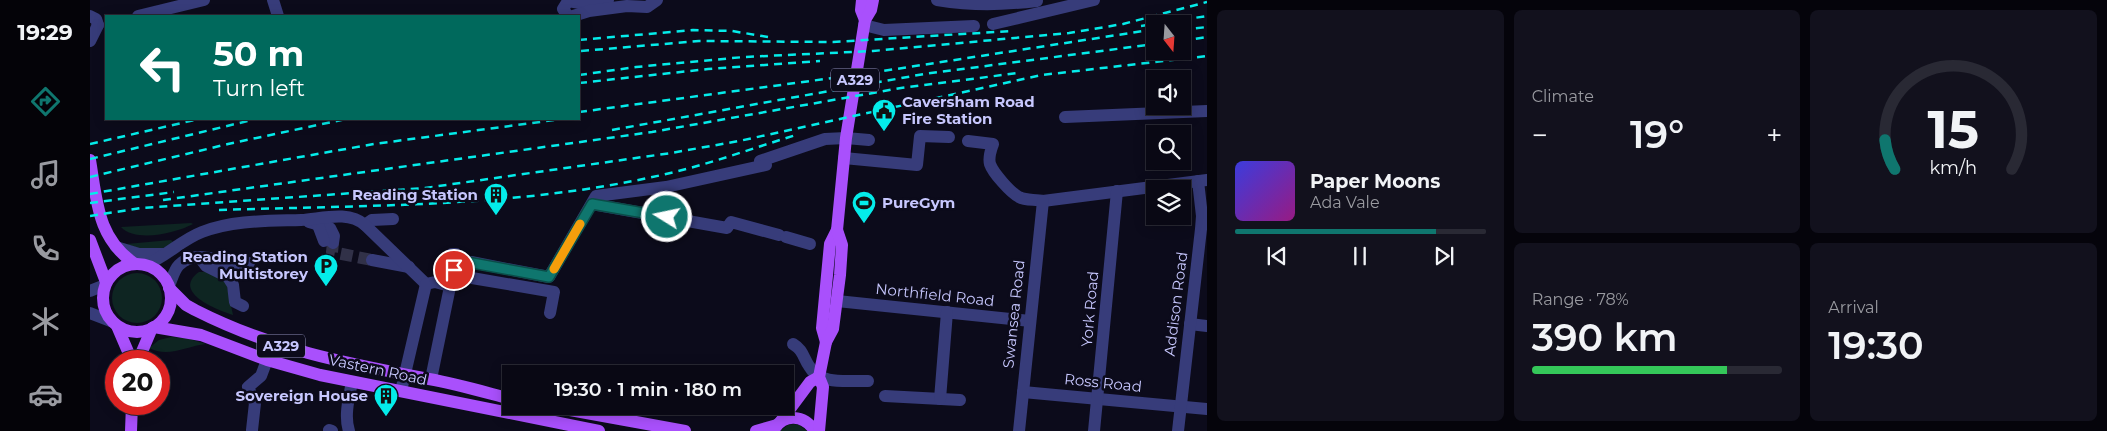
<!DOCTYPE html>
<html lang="en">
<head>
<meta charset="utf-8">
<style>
  :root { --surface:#090814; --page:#12111d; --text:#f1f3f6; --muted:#999aa0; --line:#292934; --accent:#0f766e }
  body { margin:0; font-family:Montserrat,sans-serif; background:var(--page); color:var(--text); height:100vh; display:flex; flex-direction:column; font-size:19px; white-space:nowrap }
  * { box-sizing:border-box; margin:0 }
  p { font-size:16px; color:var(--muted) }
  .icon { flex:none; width:28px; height:28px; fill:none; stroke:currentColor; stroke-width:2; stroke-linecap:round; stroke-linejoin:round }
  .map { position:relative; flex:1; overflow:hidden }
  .panel { display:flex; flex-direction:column; gap:10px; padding:10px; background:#05040b; width:900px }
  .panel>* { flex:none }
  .guide { position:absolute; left:15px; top:15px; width:475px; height:105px; border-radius:0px; box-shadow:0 2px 12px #0003,0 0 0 1px var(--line); background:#00695c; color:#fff; overflow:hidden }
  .needle { width:32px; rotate:163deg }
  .fabs { position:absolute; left:1056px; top:15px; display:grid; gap:10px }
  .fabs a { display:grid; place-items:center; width:45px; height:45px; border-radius:0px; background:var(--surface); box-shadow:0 2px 12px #0003,0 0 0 1px var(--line); font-size:25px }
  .speed { position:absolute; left:15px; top:350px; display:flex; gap:10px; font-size:25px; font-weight:700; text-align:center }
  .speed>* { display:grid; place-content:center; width:65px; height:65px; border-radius:50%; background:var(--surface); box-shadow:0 2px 12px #0003,0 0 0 1px var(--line); line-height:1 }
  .speed .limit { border:8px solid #d22; background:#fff; color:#111 }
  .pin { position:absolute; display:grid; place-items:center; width:42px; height:42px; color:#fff; margin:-21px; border:2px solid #fff; border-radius:50%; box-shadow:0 1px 5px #0007 }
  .me { position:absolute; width:55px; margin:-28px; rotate:280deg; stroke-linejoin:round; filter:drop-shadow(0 0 4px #0008) }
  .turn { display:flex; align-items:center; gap:18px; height:105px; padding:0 25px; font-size:22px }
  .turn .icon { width:65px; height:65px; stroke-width:2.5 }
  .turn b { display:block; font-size:35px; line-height:42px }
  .big { font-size:38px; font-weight:600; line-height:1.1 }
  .panel .card { flex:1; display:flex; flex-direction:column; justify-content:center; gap:8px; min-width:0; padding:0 18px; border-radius:8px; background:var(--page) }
  .panel .dial { align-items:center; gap:0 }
  .dial svg { height:130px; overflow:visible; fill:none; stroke:var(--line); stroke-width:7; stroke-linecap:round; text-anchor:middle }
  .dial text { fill:var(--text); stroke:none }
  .song { display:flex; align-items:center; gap:15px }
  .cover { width:60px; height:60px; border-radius:8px; background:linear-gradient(135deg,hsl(240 70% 55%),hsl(310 70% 35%)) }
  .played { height:5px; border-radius:2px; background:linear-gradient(90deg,var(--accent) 80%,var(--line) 80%) }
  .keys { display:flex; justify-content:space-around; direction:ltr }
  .heat { display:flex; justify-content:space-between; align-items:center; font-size:28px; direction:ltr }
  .charge { height:8px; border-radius:4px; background:linear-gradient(90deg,#34c759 78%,var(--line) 0) }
  .panel .tiles { flex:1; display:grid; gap:10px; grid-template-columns:repeat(3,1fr) }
  .card:first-child { grid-row:span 2 }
  .trip { position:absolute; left:412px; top:365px; width:292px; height:50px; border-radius:0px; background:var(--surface); box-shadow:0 2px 12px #0003,0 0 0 1px var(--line); font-weight:600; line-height:50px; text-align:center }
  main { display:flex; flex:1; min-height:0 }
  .tabs { display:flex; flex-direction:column; width:90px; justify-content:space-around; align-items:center; background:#040308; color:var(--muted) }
  .tabs .icon { width:35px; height:35px }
  .tabs .on { color:var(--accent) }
  .tabs b { font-size:22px; color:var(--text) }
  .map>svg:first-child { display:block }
</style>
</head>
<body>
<main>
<nav class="tabs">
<b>19:29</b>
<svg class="icon on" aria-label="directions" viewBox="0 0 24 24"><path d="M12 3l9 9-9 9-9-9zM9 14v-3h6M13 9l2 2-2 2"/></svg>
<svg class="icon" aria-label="music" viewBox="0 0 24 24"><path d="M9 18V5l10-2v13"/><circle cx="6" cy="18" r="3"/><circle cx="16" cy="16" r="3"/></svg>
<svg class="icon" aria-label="phone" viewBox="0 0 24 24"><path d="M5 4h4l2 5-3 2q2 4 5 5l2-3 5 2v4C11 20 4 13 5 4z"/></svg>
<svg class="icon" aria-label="climate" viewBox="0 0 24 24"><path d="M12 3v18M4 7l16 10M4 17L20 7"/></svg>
<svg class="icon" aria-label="car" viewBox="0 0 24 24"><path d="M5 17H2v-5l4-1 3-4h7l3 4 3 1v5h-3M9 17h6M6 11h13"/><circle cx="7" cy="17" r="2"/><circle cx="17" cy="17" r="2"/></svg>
</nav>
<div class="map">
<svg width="1117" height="431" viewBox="0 0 1117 431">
  <rect width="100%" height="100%" fill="#0c0b1b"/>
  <!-- green -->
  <g fill="#0e2522">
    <path d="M101,223L103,224C86,233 46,243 31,227Z"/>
    <path d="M81,240L84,243C64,254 57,251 36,244Z"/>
    <path d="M109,272H118L136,282L143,315C127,310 81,292 109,272Z"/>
    <circle cx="47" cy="298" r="25"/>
    <path d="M81,337L96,338L116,344C97,346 78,358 59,348L69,340Z"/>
    <path d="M704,424L709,425L717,431H690L698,425Z"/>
  </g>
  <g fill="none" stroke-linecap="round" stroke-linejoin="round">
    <!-- minor-tunnel -->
    <path stroke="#313148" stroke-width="12" stroke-dasharray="12 6" stroke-linecap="butt" d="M243,243L242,252L282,260"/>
    <!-- minor -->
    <g stroke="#373c7a" stroke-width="12">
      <path d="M183,0L188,16"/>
      <path d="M847,0C885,6 910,5 947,1"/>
      <path d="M0,16L6,19L8,25"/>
      <path d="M48,16L114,0"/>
      <path d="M478,16L473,9L478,1L490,3L518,0"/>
      <path d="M483,16L499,11L537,6L557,7L567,0"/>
      <path d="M903,24L1004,0"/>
      <path d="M774,25L794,30L884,26"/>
      <path d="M0,41L8,25"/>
      <path d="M975,117L1117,111"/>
      <path d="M878,141L903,144C901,150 898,157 900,164C903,173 921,193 929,197C936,201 945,199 953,201L1117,180"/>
      <path d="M754,158L827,165L830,136L859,137"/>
      <path d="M670,161L735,139L756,138L779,140"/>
      <path d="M502,204L637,228L641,222L689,235"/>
      <path d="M219,222L240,228L244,236L243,243"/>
      <path d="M228,225L234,241"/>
      <path d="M275,225L282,220L303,219"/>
      <path d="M696,237L720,244"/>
      <path d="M26,247L49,254H74"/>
      <path d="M110,258L116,266L138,277L143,285L145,302L153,306"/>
      <path d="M282,260L319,267"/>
      <path d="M55,265C76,257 91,240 112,232C143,220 178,221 211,220C231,219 258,210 275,225L336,284"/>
      <path d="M131,267C141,269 153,273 159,263"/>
      <path d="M362,277H376L464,292L460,313"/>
      <path d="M362,277L356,269L355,259L362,254H366L373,263"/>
      <path d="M336,284L345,282L360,286"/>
      <path d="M79,286C82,279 84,270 89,265C102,252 128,256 139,268"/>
      <path d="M0,291L15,285"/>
      <path d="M747,301L940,321"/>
      <path d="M0,313L23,322"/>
      <path d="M1100,324L1117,326"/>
      <path d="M703,344C713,350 713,357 719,366C730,386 759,380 778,381"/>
      <path d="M341,379L362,277C365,267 370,261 381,262L459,277L506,196L576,187L676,165"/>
      <path d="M311,391L336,284"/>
      <path d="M933,392L1117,409"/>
      <path d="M795,396L870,400"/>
      <path d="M850,399L857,312"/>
      <path d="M162,430L165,403L158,387L171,376L177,360"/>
      <path d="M239,430L242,431"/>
      <path d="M259,431C254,416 259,397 262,382"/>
      <path d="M929,431L953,201"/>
      <path d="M1004,431L1027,191"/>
      <path d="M1088,431L1111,229L1112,216L1108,181"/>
    </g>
    <!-- major -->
    <g stroke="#a950fc" stroke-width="12">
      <path d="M772,0L771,10L775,20"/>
      <path d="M0,160C7,201 7,238 45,264"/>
      <path d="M0,240L16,282"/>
      <circle cx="47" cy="298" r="34"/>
      <path d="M79,288L96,305L105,310C184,350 254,363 339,379C367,384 394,392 421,399"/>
      <path d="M27,326L42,361"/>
      <path d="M64,327L111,335L177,360L230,375L509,431"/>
      <path d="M736,342L732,328L740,244L747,230L756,138L775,20L781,10L783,0"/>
      <path d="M48,361L62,328"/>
      <path d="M458,406L595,431"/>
      <path d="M691,421L720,382L729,377"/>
      <path d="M41,431L42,404"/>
      <path d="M666,431L687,425"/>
      <path d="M683,431C694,412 714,415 725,431"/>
      <path d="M729,431L733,387L729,377L736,342L743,329L750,275L752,245L747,230"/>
    </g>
    <!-- rail -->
    <g stroke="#04ecea" stroke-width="2.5" stroke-dasharray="8 6" stroke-linecap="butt">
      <path d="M1051,26L1117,16"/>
      <path d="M1092,30L1117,27"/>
      <path d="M489,40L603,30L642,31L678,37"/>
      <path d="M1092,41L1117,37"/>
      <path d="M491,51L609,41L743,42L921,31"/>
      <path d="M489,75L546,67L654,57L783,51L979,33L1033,24L1117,2"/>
      <path d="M489,83L618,69L730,61"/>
      <path d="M489,112L780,73L1060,30"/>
      <path d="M522,130L834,74L1065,44"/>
      <path d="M0,144L109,119"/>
      <path d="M0,159L166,119"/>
      <path d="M0,177L138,144L256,119"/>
      <path d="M0,194L284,144L472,119"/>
      <path d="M73,200L562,132L811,88L928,73"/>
      <path d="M0,203L84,192"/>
      <path d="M129,210C279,205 429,208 576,174C620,164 663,148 706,135"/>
      <path d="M0,216L51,208L335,188L581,153L649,141L952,75L1117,56"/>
    </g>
  </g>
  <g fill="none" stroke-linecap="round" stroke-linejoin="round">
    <defs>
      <path id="route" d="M364,270L368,266L377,262L459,277L502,204L577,217"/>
    </defs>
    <!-- route casing -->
    <use href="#route" stroke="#0a4d48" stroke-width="12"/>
    <!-- route -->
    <use href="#route" stroke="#0f766e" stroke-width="9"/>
    <!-- slow -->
    <path stroke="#f59e0b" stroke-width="9" d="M464,269L490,224"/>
  </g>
  <!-- icons -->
  <defs>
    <symbol id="civic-pin" viewBox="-11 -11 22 30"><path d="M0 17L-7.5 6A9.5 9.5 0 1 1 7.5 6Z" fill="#04ecea" stroke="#0c0b1b"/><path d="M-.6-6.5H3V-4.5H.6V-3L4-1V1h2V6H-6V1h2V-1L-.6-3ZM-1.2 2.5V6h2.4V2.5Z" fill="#111"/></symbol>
    <symbol id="building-pin" viewBox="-11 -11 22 30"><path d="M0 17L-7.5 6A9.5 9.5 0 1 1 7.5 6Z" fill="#04ecea" stroke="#0c0b1b"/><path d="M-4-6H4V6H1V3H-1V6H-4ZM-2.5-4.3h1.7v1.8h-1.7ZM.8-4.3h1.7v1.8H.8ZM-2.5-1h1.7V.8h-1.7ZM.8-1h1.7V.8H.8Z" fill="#111"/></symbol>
    <symbol id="stadium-pin" viewBox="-11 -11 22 30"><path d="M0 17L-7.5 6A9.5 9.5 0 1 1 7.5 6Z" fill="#04ecea" stroke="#0c0b1b"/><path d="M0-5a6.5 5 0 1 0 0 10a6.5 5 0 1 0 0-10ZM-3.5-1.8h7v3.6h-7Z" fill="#111"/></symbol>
    <symbol id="parking-pin" viewBox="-11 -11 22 30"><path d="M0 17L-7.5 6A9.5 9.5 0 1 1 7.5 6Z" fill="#04ecea" stroke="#0c0b1b"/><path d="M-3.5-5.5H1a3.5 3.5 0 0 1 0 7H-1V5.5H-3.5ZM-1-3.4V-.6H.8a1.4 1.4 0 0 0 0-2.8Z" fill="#111"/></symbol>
  </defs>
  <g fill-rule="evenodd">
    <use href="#civic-pin" x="780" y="97" width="28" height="38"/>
    <use href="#building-pin" x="392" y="181" width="28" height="38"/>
    <use href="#stadium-pin" x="760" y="189" width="28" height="38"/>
    <use href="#parking-pin" x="222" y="252" width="28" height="38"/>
    <use href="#building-pin" x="282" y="382" width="28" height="38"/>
  </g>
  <g text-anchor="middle" stroke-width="5" stroke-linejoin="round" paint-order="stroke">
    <!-- shield labels -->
    <g fill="#0c0b1b" stroke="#8f8fba" stroke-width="1">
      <rect x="741" y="68.5" width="48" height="23" rx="4"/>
      <rect x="167" y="334.5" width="48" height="23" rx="4"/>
    </g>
    <g font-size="14" font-weight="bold" fill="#c7c7fe">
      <text x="765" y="85">A329</text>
      <text x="191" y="351">A329</text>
    </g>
    <!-- poi labels -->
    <g font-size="15" font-weight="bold" fill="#c7c7fe" stroke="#0c0b1b" text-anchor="end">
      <text x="812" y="107" text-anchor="start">Caversham Road<tspan x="812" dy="17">Fire Station</tspan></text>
      <text x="388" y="200">Reading Station</text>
      <text x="792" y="208" text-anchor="start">PureGym</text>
      <text x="218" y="262">Reading Station<tspan x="218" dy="17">Multistorey</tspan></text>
      <text x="278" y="401">Sovereign House</text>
    </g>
    <!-- street labels -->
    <g font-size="15" fill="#c7c7fe" stroke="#0c0b1b">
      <text transform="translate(845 295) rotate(6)" y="5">Northfield Road</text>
      <text transform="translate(1086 304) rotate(-83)" y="5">Addison Road</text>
      <text transform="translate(1000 309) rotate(-85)" y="5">York Road</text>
      <text transform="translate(924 314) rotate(-84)" y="5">Swansea Road</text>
      <text transform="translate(288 370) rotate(12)" y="5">Vastern Road</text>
      <text transform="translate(1013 383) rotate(6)" y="5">Ross Road</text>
    </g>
  </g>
</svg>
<div class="fabs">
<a><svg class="needle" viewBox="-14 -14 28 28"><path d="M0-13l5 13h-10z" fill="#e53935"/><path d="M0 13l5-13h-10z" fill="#999aa0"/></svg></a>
<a><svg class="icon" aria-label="sound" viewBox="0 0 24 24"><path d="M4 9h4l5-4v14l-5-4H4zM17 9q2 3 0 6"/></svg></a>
<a><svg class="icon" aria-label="search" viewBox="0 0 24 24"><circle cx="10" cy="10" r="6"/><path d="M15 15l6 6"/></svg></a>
<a><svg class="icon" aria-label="layers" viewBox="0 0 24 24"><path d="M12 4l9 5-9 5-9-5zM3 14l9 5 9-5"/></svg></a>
</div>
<div class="speed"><div class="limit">20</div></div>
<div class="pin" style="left:364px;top:270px;background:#d93025"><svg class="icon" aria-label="arrive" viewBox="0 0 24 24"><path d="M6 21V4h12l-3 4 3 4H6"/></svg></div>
<svg class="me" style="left:577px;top:217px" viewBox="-20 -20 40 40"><circle r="17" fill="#0f766e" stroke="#fff" stroke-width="3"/><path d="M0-11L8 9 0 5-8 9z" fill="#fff"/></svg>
<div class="trip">19:30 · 1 min · 180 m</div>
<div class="guide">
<div class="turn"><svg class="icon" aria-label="left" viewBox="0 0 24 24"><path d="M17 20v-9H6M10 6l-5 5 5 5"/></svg><div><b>50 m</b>Turn left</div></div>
</div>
</div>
<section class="panel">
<div class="tiles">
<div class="card">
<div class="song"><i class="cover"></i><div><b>Paper Moons</b><p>Ada Vale</p></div></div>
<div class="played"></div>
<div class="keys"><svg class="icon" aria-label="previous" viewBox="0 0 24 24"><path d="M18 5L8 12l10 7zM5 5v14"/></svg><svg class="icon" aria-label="pause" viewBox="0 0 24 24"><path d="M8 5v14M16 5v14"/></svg><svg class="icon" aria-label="next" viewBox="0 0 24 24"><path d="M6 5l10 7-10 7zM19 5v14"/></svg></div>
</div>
<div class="card"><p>Climate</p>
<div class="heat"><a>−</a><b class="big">19°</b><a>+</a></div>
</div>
<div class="card dial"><svg viewBox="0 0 100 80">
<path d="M14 69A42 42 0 1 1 86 69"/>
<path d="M14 69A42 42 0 0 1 8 51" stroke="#0f766e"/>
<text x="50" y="56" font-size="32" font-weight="700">15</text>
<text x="50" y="72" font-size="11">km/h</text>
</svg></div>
<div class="card"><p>Range · 78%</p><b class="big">390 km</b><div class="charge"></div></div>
<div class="card"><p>Arrival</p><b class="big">19:30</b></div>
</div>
</section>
</main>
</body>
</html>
